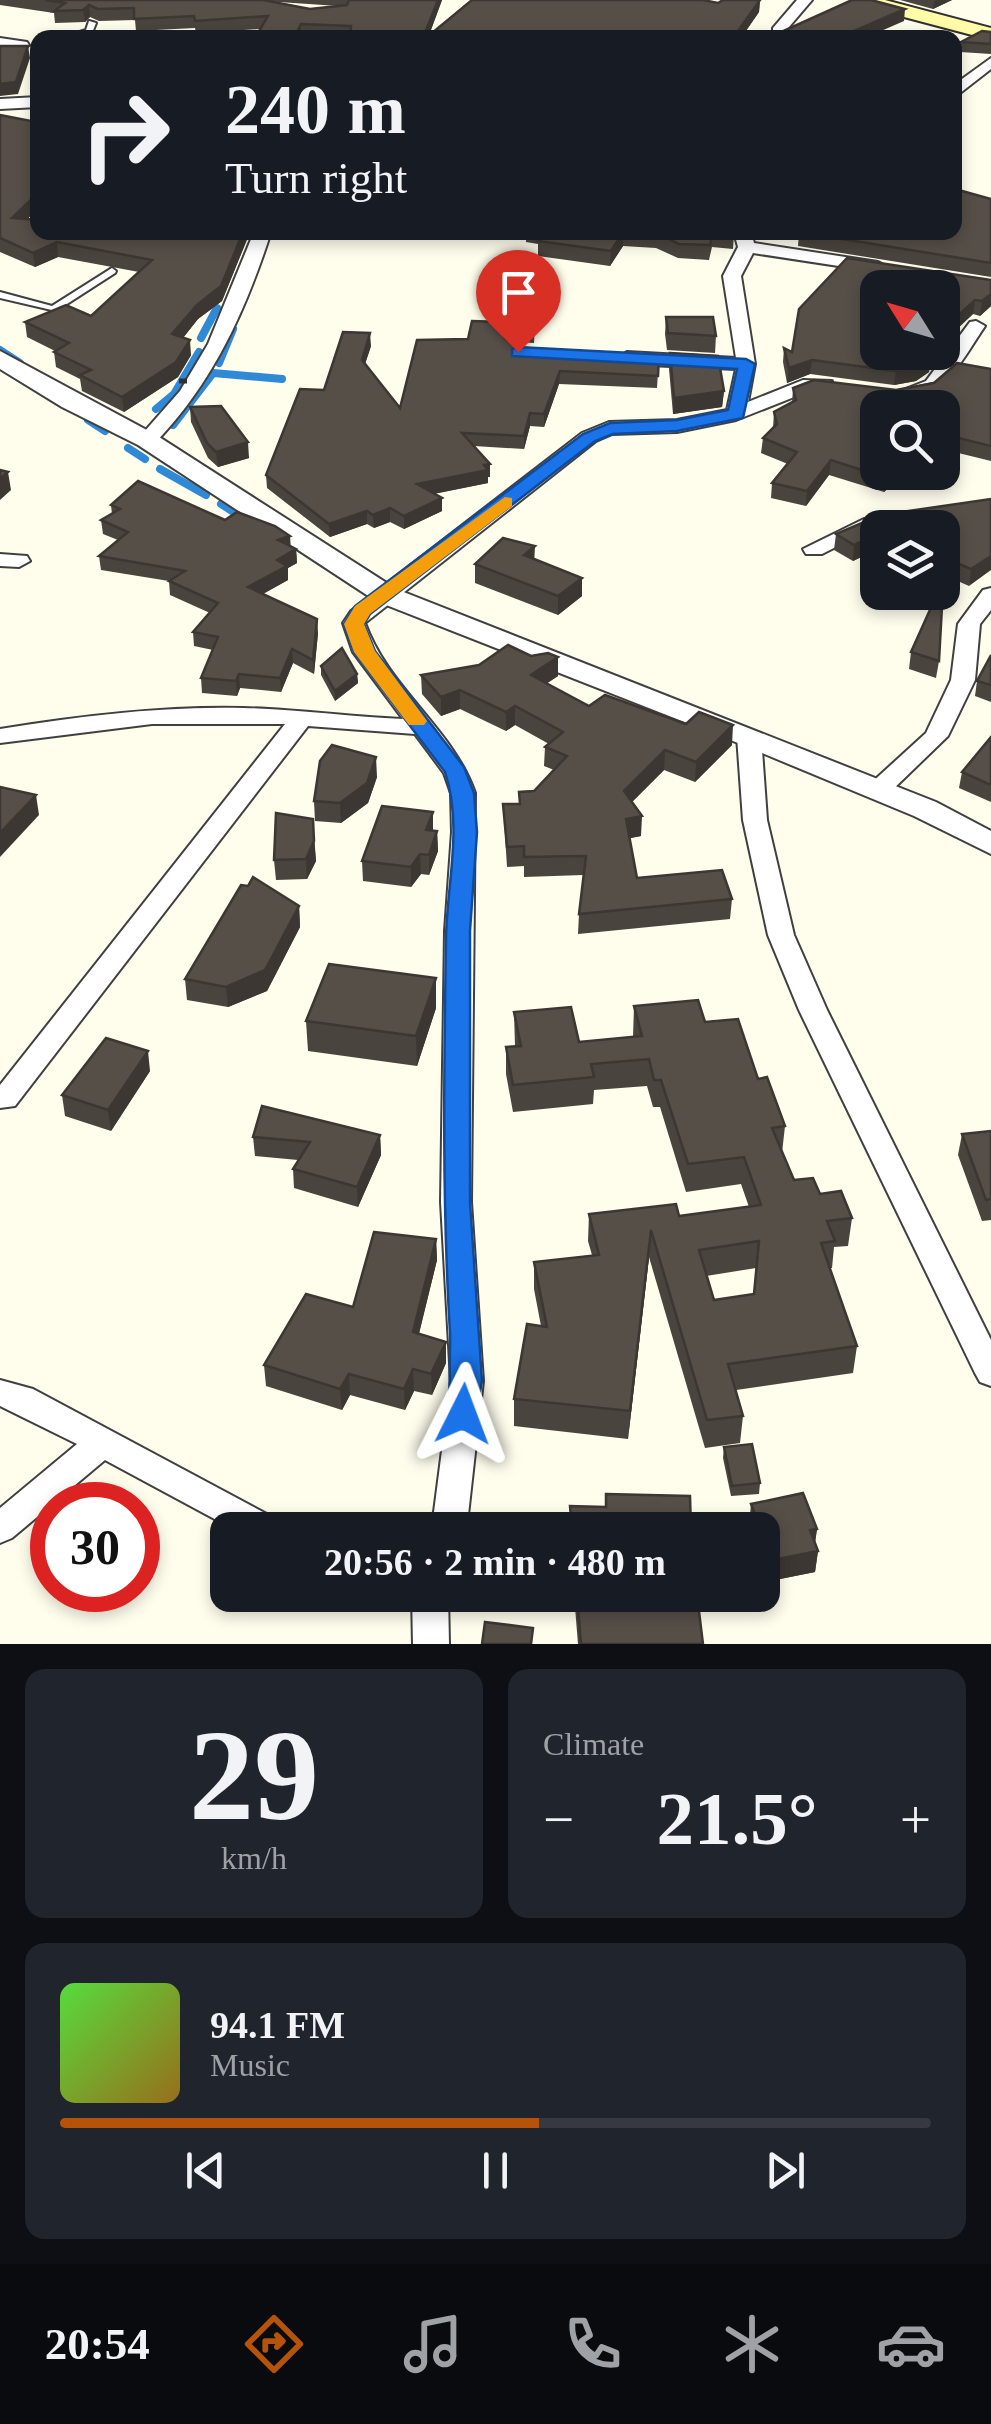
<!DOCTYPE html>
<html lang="en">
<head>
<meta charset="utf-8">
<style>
  :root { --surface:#171b24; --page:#20242c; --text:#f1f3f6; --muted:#9ea1a6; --line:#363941; --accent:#b45309 }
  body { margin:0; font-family:"Times New Roman",serif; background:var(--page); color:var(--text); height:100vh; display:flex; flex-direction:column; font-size:38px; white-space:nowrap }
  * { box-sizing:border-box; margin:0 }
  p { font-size:32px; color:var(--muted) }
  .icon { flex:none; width:55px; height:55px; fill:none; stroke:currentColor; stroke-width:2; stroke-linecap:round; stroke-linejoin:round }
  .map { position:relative; height:1644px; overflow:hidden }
  .side { display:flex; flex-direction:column; gap:25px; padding:25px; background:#0d0f14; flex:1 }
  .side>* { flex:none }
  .hud { position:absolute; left:30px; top:30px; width:932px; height:210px; border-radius:20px; box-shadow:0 5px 15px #0003; background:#171b24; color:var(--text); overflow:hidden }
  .needle { width:65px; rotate:307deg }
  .tools { position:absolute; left:860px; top:270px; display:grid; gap:20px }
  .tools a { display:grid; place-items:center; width:100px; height:100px; border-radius:20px; background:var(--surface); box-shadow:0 5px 15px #0003; font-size:50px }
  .speed { position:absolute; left:30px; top:1482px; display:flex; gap:20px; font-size:50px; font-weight:700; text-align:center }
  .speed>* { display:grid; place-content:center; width:130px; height:130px; border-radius:50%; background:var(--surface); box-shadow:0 5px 15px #0003; line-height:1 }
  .speed .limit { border:15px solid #d22; background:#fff; color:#111 }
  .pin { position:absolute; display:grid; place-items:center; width:85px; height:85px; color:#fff; margin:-102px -42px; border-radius:50% 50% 50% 0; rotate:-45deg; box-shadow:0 0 10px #0007 }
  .pin .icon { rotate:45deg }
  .me { position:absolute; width:110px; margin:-55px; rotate:3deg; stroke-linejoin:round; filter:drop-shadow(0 0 8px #0008) }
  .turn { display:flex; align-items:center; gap:35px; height:210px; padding:0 30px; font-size:45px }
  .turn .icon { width:130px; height:130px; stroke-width:2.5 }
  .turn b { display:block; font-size:70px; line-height:85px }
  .big { font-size:75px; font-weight:600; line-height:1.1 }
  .side .card { flex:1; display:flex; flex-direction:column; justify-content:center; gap:15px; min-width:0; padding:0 35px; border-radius:20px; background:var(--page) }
  .side .dial { align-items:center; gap:0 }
  .dial b { font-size:130px; line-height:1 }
  .song { display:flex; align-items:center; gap:30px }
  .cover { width:120px; height:120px; border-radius:15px; background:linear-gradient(135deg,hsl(110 70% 55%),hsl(40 70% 35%)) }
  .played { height:10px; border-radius:5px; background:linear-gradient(90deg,var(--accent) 55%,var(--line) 55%) }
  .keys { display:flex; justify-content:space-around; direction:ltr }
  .heat { display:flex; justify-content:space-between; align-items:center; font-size:55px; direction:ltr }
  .side .tiles { flex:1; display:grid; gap:25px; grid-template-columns:1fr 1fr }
  .card:last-child { grid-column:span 2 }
  .trip { position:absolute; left:210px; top:1512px; width:570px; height:100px; border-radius:20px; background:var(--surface); box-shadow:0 5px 15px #0003; font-weight:600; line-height:100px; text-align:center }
  .tab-bar { display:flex; height:160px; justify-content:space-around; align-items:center; background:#090b0e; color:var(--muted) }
  .tab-bar .icon { width:70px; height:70px }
  .tab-bar .selected { color:var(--accent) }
  .tab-bar b { font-size:45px; color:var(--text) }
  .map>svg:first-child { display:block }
</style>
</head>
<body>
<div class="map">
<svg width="991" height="1644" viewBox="0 0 991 1644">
  <rect width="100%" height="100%" fill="#fffdec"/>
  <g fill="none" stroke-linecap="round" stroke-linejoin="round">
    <!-- stream -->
    <g stroke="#2f89d6" stroke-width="8">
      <path d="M201,338L217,308"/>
      <path d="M0,350L20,363"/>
      <path d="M219,363L233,329"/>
      <path d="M156,409L174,394L199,352"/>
      <path d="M88,420L105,431"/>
      <path d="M173,425L213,373L282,379"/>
      <path d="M128,448L145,459"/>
      <path d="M160,469L206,495"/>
      <path d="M221,504L246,520"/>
    </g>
    <defs>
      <g id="service">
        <path d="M89,21L96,23L92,33L74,38H61L86,30Z"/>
        <path d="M112,268L116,271L115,273L56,311L0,298V292L52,306Z"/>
      </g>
      <g id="minor">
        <path d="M797,0H812L783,34H773V28Z"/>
        <path d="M0,38L27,42L29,45L22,49L0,46Z"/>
        <path d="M991,58V69L955,97V84Z"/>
        <path d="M38,97V107L0,109V99Z"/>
        <path d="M254,232H271C245,312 213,383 154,444H140L137,440L180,391L208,344Z"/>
        <path d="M734,232H751L754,243L878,262L887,267L878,272L753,253L741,276L755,364L748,402L803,380L832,381V389L812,390L736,420L677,432L612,434L596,441L365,623C388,688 453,729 475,793L471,1202L483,1381L468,1515L460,1530H425L434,1512L451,1381L441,1202L445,931L452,832L451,793L444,773L415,734L308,726L15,1106L0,1108V1085L285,724H152L0,743V729C80,716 162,706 243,708C297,709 350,717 403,719L353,652L343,623L351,611L582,433L609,422L677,420L727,410L736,369L627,364L618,358L627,352L736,358L723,276L738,247Z"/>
        <path d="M976,321L985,326C966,353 942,405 903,398V390L926,381L970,322Z"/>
        <path d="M864,519L874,525L871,529L822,554H806L803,549Z"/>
        <path d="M0,554L27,556L30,561L19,567L0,566Z"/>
        <path d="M991,588V610L980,624L975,680L948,736L887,795H869L866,790L869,785L926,733L951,680L958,624L983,590Z"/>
        <path d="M749,729L761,736L767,820L794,935L827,1010L991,1340V1386L980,1382L975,1373L799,1010L768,935L743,820L737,736Z"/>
        <path d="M0,1380L33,1389L278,1520L283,1530H235L105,1460L12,1538L0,1543V1508L77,1444L0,1406Z"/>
        <path d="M412,1595H448L449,1644H413Z"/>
      </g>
      <path id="tertiary" d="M0,351L156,435L396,589L936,802L991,831V854L914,816L738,743L376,601L138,445L62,407L0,369Z"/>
      <path id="secondary" d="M852,0H885L991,28V40L855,4Z"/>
    </defs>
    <!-- service casing -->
    <use href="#service" stroke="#404040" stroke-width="4"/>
    <!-- minor casing -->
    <use href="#minor" stroke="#404040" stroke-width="4"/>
    <!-- tertiary casing -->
    <use href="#tertiary" stroke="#404040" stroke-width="4"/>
    <!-- secondary casing -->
    <use href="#secondary" stroke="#2f2f2f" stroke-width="4"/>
    <!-- service -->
    <use href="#service" fill="#fff" fill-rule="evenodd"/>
    <!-- minor -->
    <use href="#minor" fill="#fff" fill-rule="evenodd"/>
    <!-- tertiary -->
    <use href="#tertiary" fill="#fff" fill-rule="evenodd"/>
    <!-- secondary -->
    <use href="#secondary" fill="#fffba7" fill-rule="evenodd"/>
    <!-- path-bridge -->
    <path stroke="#2f2f2f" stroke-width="5" stroke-dasharray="8 4" stroke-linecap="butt" d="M179,381H189"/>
  </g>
  <!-- wall -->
  <g fill="#4a443e" fill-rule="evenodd">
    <path d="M0,0H442L429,35L718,3L760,0L759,12L741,38H331L302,36L301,38H255L260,29L196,33L195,28L136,31L135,20L99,21L90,17L85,22L55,23L54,13L0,5ZM264,1L338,6L310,9Z"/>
    <path d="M900,0H952L933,9Z"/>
    <path d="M991,32V54L960,52L961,42Z"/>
    <path d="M0,115L27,219L250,232L222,301L198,319L183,338L191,355L178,377L124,412L82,391L80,379L56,367L54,352L55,351L27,337L25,322L91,316L139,272L58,257L35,267L0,252Z"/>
    <path d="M991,199V277L798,246L799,232Z"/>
    <path d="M526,232H734V234L733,249L712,247L709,260L678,258L656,248L623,246L610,266L538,256V244L526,242Z"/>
    <path d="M847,258L991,280V306L980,316L973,314L942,343V288H878V352H932L928,356L931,357L929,372L916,381L894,385L810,374L787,383L783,362L784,348L792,352L799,309Z"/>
    <path d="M666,317L716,336L715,353L667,350L665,334Z"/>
    <path d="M535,323L534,343L518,342L513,345L518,349L659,356L657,388L559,384L544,427L530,426L524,449L474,446L490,464V477H488V483L434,494L442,511L404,529L390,522L374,528L367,524L330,537L267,488L266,475L324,390L371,346L365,364L400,408L468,339Z"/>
    <path d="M670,353L724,391L722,407L673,414L669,369Z"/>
    <path d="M991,369V461L942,449V408L878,472H906L884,492L829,475L806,506L771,498L772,483L788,464L761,453L763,438L773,428L774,412L792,403L793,388L896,390Z"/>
    <path d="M190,407L249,458L218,467L208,458L191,422Z"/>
    <path d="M991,499L969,586L942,574V528H878V549L853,561L834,550L836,534Z"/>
    <path d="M111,505L225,520L296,549L297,563L288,568V580L263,594L318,633L314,674L293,663L281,692L240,688L237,696L202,693L201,678L213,650L194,646L193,632L210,613L170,595L169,581L101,570L99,556L118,540L103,534L101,520L112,514Z"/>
    <path d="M475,564L582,596L558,615L475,583Z"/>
    <path d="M911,652L939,661L936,678L909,669Z"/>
    <path d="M991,655V702L975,696L977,681Z"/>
    <path d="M321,666L357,674L358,683L335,701L321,675Z"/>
    <path d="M421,675L558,676L547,683L589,706L732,745L695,782L664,770L632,802L641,836L630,838L637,878L732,899L730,919L578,934L579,914L583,875L524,877V866L507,867L503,804H519V792L534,791L554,770L544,766L545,747L549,744L515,725L506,731L460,709L441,716L422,694Z"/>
    <path d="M991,737V802L959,788L962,772Z"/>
    <path d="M377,777L368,803L341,823L315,821L314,801Z"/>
    <path d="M313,819L316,861L307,879L276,880L274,860Z"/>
    <path d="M433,830L437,831L438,851L429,875L421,874L411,887L363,881L362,861Z"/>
    <path d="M299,906L300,927L267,991L228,1007L187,1000L185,979Z"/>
    <path d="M634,1006L705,1022L758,1079L785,1126L782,1153L794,1180L820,1194L852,1218L848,1246L834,1247L832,1268H830L857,1346L853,1373L736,1390L743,1416L740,1443L705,1448L649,1257L628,1439L514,1426V1399L541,1326L534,1289V1262L592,1255L588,1241L589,1214L679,1216L749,1207L741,1184L686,1192L660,1107H653L647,1086L594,1090L593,1104L513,1112L506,1074V1047L515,1046L514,1012L579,1042L633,1037ZM756,1268L754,1294L714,1300L706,1276Z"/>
    <path d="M436,1008L417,1066L308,1051L306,1021Z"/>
    <path d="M150,1071L111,1131L65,1116L62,1095Z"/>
    <path d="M991,1131V1220L982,1221L958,1155L962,1134Z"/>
    <path d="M380,1135L381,1155L358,1207L294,1188L293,1169L298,1160L255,1156L253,1137Z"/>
    <path d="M436,1239L437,1260L419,1334L446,1342V1363L432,1395L414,1391L405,1410L350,1395L342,1410L266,1386L264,1365L353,1307Z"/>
    <path d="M724,1447L760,1483L759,1494L731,1496L723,1458Z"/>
    <path d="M751,1504L817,1529L815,1542L818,1551L815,1572L770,1581L762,1561V1530H751L749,1525Z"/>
    <path d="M574,1595H697L703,1644H578Z"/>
  </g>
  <!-- shaded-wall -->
  <g fill="#3c3732">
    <path d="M438,0H442L428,38H423Z"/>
    <path d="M760,0L759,12L741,38H733Z"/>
    <path d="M937,0H952L933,9L934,2Z"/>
    <path d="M89,5L90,17L85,22L83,10Z"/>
    <path d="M905,9L904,21L865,38H838Z"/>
    <path d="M301,24V38H294Z"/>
    <path d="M28,46L30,58L18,94L0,96V84Z"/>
    <path d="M38,193V209L14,232L12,218Z"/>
    <path d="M243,232H250L222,301L198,319L174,349L172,334Z"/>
    <path d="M623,232V246L610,266L611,251Z"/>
    <path d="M57,242L58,257L35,267L33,253Z"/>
    <path d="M991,294V306L980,316L982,301Z"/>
    <path d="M975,300L973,314L942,343V330Z"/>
    <path d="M518,330V342L505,351V338Z"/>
    <path d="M370,333L371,346L362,373V360Z"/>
    <path d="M190,340L191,355L178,377L124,412L122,397Z"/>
    <path d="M919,352H932L917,367L931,357L929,372L916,381L894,385L896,371Z"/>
    <path d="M812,360L810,374L787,383L789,368Z"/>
    <path d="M560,371L559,384L544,427V414Z"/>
    <path d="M724,391L722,407L673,414L674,398Z"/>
    <path d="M530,413V426L524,449V436Z"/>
    <path d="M248,442L249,458L218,467L216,452Z"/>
    <path d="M831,460L829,475L806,506L807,491Z"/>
    <path d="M490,464V477H488V483L417,497V484Z"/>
    <path d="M8,472L11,490L0,500V479Z"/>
    <path d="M892,472H906L884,492L886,478Z"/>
    <path d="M442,498V511L404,529V516Z"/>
    <path d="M390,508V522L374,528L373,515Z"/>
    <path d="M367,511V524L330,537L329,524Z"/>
    <path d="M878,534V549L853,561L854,545Z"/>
    <path d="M290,536L291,550L278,540Z"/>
    <path d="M535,546L534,565L524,555Z"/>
    <path d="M296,549L297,563L288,568V580L250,601L248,587L277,560Z"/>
    <path d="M991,556V570L969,586L971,569Z"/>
    <path d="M582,578V596L558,615V596Z"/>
    <path d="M317,619L318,633L314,674L313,660Z"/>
    <path d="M292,649L293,663L281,692L280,678Z"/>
    <path d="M558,657V676L531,694V675Z"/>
    <path d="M239,674L240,688L237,696L236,681Z"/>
    <path d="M357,674L358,683L335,701V691Z"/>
    <path d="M460,690V709L441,716V697Z"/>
    <path d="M515,706V725L506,731V712Z"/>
    <path d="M733,725L732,745L695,782L696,762Z"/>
    <path d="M665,750L664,770L623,811L624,791Z"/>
    <path d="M376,757L377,777L368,803L341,823L340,803Z"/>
    <path d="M36,795L39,815L0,857V833Z"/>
    <path d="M433,812V832L426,830Z"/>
    <path d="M642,816L641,836L626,839V819Z"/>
    <path d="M437,831L438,851L429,875V855Z"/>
    <path d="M314,841L316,861L307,879L306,859Z"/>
    <path d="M420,854L421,874L411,887V867Z"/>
    <path d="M299,906L300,927L267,991L228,1007L226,987Z"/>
    <path d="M436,978V1008L417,1066L416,1036Z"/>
    <path d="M148,1051L150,1071L111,1131L108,1110Z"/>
    <path d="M380,1135L381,1155L358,1207L357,1187Z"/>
    <path d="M651,1230L649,1257L628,1439L630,1411Z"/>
    <path d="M436,1239L437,1260L414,1353L413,1332Z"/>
    <path d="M446,1342V1363L432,1395L431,1374Z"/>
    <path d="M413,1369L414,1391L405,1410L404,1389Z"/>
    <path d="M349,1374L350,1395L342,1410L340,1389Z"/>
    <path d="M817,1529L814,1550L810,1530Z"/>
    <path d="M818,1551L815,1572L770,1581L773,1560Z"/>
  </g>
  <!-- building -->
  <g fill="#564f48" stroke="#3c3732" stroke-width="2.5" fill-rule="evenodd">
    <path d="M45,0H263L310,9L347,5L349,0H438L423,38H350L351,26L301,24L294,38H255L268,16L195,21L194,16L134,19V8L98,9L89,5L83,10L54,11L65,3Z"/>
    <path d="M472,0H703L718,3L723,0H760L733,38H426Z"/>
    <path d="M852,0H871L905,9L838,38H768Z"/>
    <path d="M982,31L991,32V44L961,42Z"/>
    <path d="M0,46H28L16,82L0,84Z"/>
    <path d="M0,115L36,122L38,121V193L12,218L38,220V232H243L221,286L197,305L172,334L190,340L176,362L122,397L80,375L91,370L54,352L69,343L25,322L66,305L91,316L152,260L57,242L33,253L0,238Z"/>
    <path d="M955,189L991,199V263L799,232H955Z"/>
    <path d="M554,232H623L611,251L538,241Z"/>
    <path d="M643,232H713L710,245L679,244L657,233Z"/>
    <path d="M847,258L991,280V294L982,301L975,300L942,330V288H878V352H919L917,354L931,357L917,367L896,371L812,360L789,368L784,348L792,352L799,309Z"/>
    <path d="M666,317H713L716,336L668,333Z"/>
    <path d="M472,321L535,323L534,331L518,330L505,338L518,349L659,356L658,376L560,371L544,414L530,413L524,436L462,433L490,464L484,465L488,470L417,484L442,498L404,516L390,508L373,515L367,511L329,524L266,475L300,389L324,390L343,332L370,333L362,360L400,408L417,340L468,339Z"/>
    <path d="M670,353L718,356L724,391L674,398Z"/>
    <path d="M957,363L991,369V446L942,434V408H878V472H892L886,478L831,460L807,491L772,483L797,452L763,438L777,424L774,412L796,400L793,388L814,380L896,390L934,383Z"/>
    <path d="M221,406L248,442L216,452L207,443L190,407Z"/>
    <path d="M0,470L8,472L0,479Z"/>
    <path d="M138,481L225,520L237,512L275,526L290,536L278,540L296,549L277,560L287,566L248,587L317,619L313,660L292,649L280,678L239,674L236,681L201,678L218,637L193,632L218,603L169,581L185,571L99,556L128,532L101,520L120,509L111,505Z"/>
    <path d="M991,499V556L971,569L942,557V528H878V534L854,545L836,534L881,515Z"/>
    <path d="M503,538L535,546L524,555L582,578L558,596L475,564Z"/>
    <path d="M942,588H943L939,661L911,652L938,592H942Z"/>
    <path d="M508,645L531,656L548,653L558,657L531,675L589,706L605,695L686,724L699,712L733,725L696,762L665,750L624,791L642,816L626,819L637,878L722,870L732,899L579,914L586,856L524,857V846L507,847L503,804H520L519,792L534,791L567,756L545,747L563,732L515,706L506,712L460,690L441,697L421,675L479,665Z"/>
    <path d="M342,648L357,674L335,691L321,666Z"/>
    <path d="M991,655V685L977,681Z"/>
    <path d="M991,737V785L962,772Z"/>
    <path d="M332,745L376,757L367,783L340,803L314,801L320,761Z"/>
    <path d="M0,787L36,795L0,833Z"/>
    <path d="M382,806L433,812L426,830L437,831L429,855L420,854L411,867L362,861Z"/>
    <path d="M276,813L313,819L314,841L306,859L274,860Z"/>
    <path d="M253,877L299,906L265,970L226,987L185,979L241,885L248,886Z"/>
    <path d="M329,964L436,978L416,1036L306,1021Z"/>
    <path d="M698,1000L705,1022L738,1019L758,1079L767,1077L785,1126L772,1128L794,1180L813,1178L820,1194L841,1191L852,1218L827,1221L835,1241L821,1243L857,1346L728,1364L743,1416L707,1420L651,1230L630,1411L514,1399L527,1324L547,1327L534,1262L599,1255L589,1214L676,1204L679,1216L761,1205L744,1157L688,1164L661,1080H654L649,1059L591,1064L594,1077L513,1085L506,1047L521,1046L514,1012L571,1007L579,1042L642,1036L634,1006ZM759,1241L754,1294L714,1300L699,1250Z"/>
    <path d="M106,1038L148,1051L108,1110L62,1095Z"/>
    <path d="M262,1106L380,1135L357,1187L293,1169L310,1142L253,1137Z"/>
    <path d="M991,1131V1199L986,1200L962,1134Z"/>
    <path d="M374,1232L436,1239L413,1332L446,1342L431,1374L413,1369L404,1389L349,1374L340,1389L264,1365L306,1294L353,1307Z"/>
    <path d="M752,1444L760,1483L732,1486L724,1447Z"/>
    <path d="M803,1493L817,1529L810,1530L818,1551L773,1560L751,1504Z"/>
    <path d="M606,1494L690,1496L691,1530H572L570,1506L606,1507Z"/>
    <path d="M577,1595H697L703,1644H581Z"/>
    <path d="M485,1622L533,1628L531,1644H482Z"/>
  </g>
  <!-- route -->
  <path fill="#1a73e8" stroke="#114b97" stroke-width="2.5" d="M518,347L746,359L755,364L743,418L677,431L613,434L595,441L370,614L364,624L375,651L464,767L474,793L477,832L470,931V1202L482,1381L474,1423L463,1427L453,1423C447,1411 451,1352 450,1333C442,1201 444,1070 446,938C447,883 463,826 445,772L354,652L344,624L355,606L583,434L610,423L677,420L728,410L737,369L512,356V349Z"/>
  <!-- slow -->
  <path fill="#f59e0b" d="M505,497L512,498V506L370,614L364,624L375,651L427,721L424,725H409L354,652L344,624L355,606Z"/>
</svg>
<div class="tools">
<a><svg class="needle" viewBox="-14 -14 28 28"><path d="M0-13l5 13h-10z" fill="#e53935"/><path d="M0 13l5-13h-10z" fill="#9ea1a6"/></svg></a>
<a><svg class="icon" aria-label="search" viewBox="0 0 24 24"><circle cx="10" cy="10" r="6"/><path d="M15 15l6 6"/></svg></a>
<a><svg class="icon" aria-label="layers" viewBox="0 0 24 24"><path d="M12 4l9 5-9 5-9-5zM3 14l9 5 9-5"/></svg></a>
</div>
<div class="speed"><div class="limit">30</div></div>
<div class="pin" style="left:518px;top:352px;background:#d93025"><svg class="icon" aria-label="arrive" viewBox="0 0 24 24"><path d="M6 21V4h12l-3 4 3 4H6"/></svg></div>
<svg class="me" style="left:463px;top:1414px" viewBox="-20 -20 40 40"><path d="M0-17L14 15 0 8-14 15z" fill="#1a73e8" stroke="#fff" stroke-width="4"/></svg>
<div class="trip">20:56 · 2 min · 480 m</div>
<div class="hud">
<div class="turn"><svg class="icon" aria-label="right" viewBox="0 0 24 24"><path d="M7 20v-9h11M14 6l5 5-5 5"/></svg><div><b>240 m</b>Turn right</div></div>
</div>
</div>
<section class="side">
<div class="tiles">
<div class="card dial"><b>29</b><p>km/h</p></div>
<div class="card"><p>Climate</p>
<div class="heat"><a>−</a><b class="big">21.5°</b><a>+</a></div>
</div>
<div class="card">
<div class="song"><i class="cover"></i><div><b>94.1 FM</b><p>Music</p></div></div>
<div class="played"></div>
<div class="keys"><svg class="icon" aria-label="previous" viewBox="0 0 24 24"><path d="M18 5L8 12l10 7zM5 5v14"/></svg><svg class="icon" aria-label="pause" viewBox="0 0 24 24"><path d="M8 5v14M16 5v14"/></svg><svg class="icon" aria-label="next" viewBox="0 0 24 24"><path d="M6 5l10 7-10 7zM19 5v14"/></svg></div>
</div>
</div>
</section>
<nav class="tab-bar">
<b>20:54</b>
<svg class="icon selected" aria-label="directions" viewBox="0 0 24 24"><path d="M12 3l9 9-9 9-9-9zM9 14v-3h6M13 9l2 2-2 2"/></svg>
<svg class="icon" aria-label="music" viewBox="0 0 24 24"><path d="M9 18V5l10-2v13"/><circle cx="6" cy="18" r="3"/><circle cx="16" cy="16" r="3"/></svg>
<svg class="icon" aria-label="phone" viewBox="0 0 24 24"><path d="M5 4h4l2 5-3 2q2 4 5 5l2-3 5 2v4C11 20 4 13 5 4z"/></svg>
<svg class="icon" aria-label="climate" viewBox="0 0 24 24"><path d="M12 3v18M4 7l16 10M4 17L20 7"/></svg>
<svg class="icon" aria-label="car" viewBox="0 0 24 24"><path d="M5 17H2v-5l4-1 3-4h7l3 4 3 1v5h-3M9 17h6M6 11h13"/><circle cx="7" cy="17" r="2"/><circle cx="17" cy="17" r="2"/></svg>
</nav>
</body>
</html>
